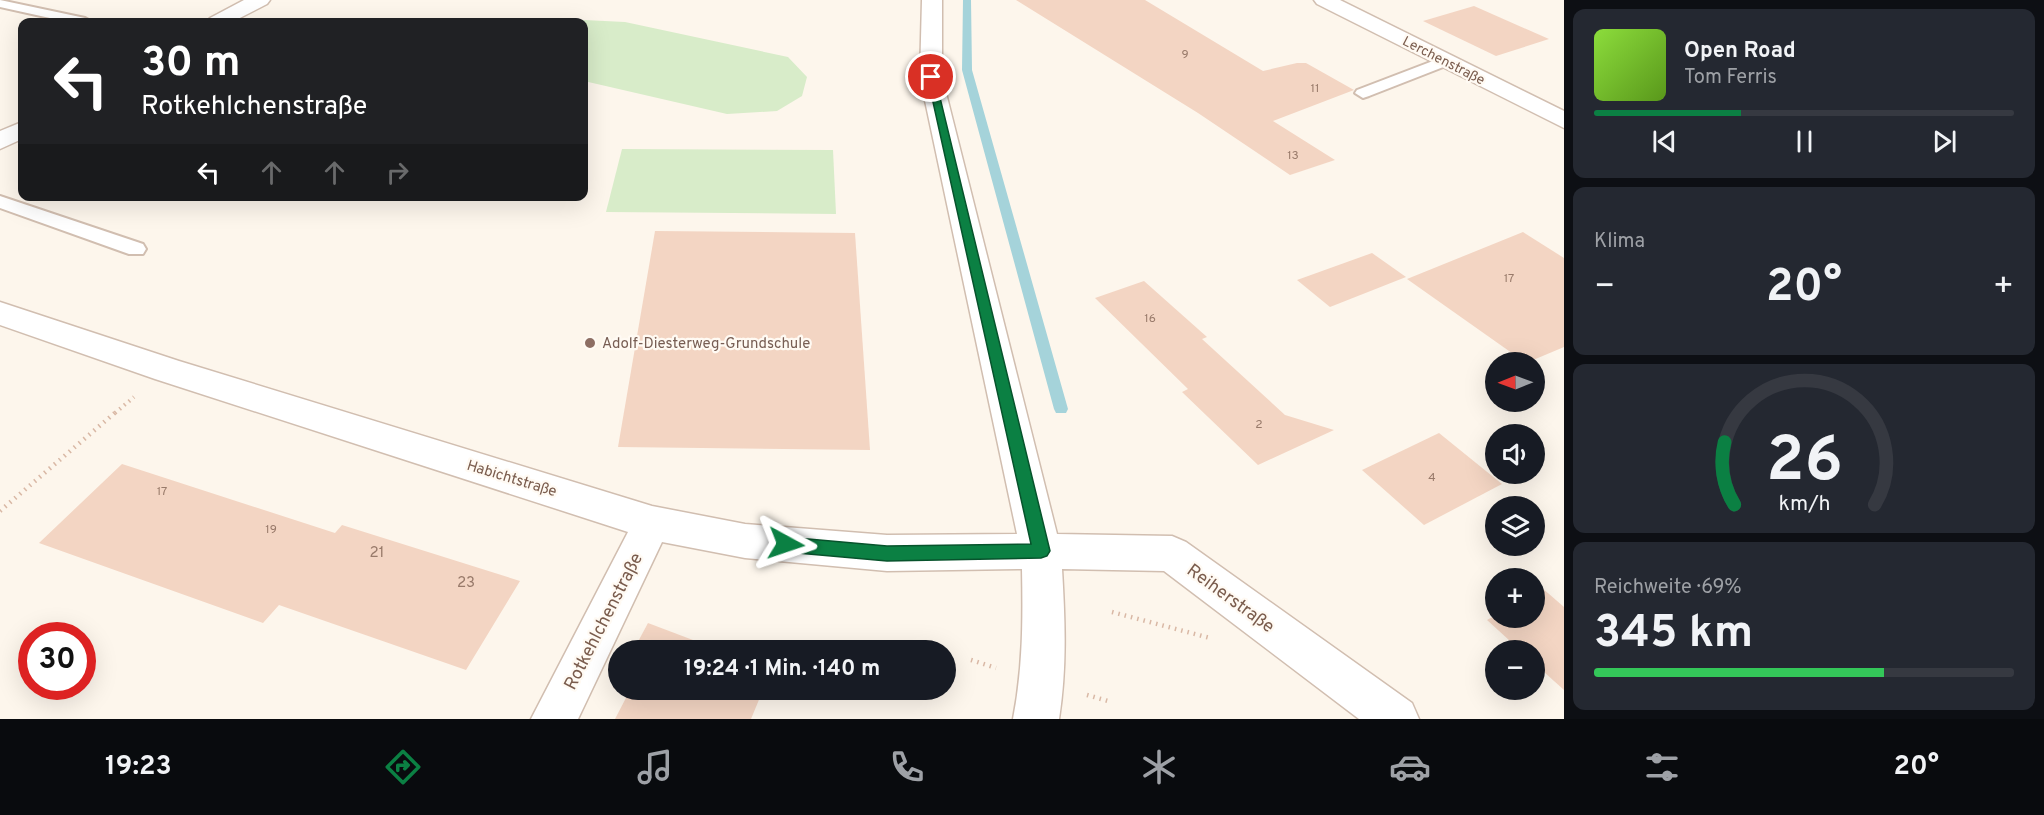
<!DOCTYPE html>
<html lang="de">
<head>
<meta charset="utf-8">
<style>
  :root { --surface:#171b24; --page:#242831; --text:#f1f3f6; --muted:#9ea1a6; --line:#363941; --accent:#0b8043 }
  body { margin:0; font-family:Overpass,sans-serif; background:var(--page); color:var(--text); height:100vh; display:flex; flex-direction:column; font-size:22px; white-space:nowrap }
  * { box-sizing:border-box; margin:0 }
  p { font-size:20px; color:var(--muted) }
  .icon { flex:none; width:33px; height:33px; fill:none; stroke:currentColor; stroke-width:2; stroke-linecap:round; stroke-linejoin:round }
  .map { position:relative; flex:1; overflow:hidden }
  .panel { display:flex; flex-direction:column; gap:9px; padding:9px; background:#0d0f14; width:480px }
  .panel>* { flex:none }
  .banner { position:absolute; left:18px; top:18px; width:570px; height:183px; border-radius:12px; box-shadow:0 6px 24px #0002; background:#202124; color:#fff; overflow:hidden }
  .needle { width:39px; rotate:269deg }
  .fabs { position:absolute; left:1485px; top:352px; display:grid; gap:12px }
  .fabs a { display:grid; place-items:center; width:60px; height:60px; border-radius:50%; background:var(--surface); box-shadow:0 6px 24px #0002; font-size:30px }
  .speed { position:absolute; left:18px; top:622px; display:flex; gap:12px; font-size:30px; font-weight:700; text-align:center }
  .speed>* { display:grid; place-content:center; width:78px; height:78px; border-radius:50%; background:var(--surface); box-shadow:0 6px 24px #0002; line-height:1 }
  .speed .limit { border:9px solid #d22; background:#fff; color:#111 }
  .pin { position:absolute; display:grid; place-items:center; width:51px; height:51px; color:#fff; margin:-26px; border:3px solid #fff; border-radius:50%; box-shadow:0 2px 6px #0007 }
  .me { position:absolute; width:66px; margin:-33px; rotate:95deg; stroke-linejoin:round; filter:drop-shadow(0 0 4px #0008) }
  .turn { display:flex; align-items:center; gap:21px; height:126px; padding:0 24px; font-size:27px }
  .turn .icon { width:78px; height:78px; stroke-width:2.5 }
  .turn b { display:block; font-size:42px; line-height:51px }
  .lanes { display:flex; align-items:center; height:57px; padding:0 24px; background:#0003; justify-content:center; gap:30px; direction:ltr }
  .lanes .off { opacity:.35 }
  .big { font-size:45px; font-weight:700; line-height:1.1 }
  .panel .tile { flex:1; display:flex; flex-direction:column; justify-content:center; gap:9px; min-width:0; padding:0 21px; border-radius:12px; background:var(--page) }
  .panel .dial { align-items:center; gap:0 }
  .dial svg { height:156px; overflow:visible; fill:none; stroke:var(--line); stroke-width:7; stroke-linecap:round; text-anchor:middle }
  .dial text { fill:var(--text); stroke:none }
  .song { display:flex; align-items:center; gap:18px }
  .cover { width:72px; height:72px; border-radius:9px; background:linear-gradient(135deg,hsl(90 70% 55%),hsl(90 70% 35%)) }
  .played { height:6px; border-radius:3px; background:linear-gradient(90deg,var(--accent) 35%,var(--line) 35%) }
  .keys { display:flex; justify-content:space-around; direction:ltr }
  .heat { display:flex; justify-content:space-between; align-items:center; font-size:33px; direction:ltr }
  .charge { height:9px; border-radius:4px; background:linear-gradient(90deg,#34c759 69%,var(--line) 0) }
  .trip { position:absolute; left:608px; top:640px; width:348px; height:60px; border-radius:30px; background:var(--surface); box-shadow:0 6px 24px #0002; font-weight:700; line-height:60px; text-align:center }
  .menu { display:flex; height:96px; justify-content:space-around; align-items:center; background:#090b0e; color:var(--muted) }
  .menu .icon { width:42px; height:42px }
  .menu .on { color:var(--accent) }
  .menu b { font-size:27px; color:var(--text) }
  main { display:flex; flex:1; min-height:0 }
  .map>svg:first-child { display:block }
</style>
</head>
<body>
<main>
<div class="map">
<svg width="1564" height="719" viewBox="0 0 1564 719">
  <rect width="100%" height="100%" fill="#fdf6ec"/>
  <!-- green -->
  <g fill="#d8ecc9">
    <path d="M584,20L625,22L788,57L807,77L802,96L777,111L727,114L584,81V22H578Z"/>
    <path d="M622,149L833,150L836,214L606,212Z"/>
  </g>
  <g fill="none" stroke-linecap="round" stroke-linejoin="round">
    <!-- stream -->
    <path fill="#a5d3da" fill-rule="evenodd" d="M963,0H971L972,70L1068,409L1066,413H1056L1054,409L962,70Z"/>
  </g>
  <!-- building -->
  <g fill="#f3d5c3">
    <path d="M1016,0H1145L1263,71L1297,63H1306L1354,90L1273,121L1335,160L1290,175L1198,113Z"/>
    <path d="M1474,6L1549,39L1496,56L1423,21Z"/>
    <path d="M655,231L855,233L870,450L618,447Z"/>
    <path d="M1523,232L1564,258V347L1526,363L1407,279Z"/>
    <path d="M1372,253L1406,277L1330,307L1297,280Z"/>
    <path d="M1144,281L1207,337L1202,339L1285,415L1334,430L1258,465L1182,392L1188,389L1095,298Z"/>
    <path d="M1439,433L1502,484L1424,525L1362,470Z"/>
    <path d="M122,464L335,533L342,525L520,581L466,670L279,605L263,623L39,543Z"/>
    <path d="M1541,587L1564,607V690L1534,663V651H1521L1487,620L1496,615V618H1534V591Z"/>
    <path d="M648,623L722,651H633Z"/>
    <path d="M618,679V690H763L751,719H615L628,694L613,688Z"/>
  </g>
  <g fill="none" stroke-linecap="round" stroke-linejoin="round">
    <defs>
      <g id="service">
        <path d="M0,0L85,18L92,22H68L0,7Z"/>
        <path d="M1446,56L1454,61L1451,64L1369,96L1363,98L1355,93L1357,90Z"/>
        <path d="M0,196L143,244L146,249L143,254H129L0,208Z"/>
      </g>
      <g id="minor">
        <path d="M244,0H270L267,4L232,22H206L210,18Z"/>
        <path d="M922,0H942V77L1057,534L1172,536L1186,542L1412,703L1419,719H1359L1164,571L1062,569C1065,620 1067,668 1059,719H1013C1023,668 1023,620 1022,569L887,571L745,558L662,542L578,719H531L628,532L155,379L0,325V302L179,361L652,506L745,524L887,535L1017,534L920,77Z"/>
        <path d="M1314,0H1340L1564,111V128L1317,4Z"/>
        <path d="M22,122V139L0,149V131Z"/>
      </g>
    </defs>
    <!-- service casing -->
    <use href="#service" stroke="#d1beb0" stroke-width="4"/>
    <!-- minor casing -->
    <use href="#minor" stroke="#d1beb0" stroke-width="3"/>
    <!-- path-far1 -->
    <path stroke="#d9b8a5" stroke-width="4" stroke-dasharray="1.5 4.5" stroke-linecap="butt" d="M115,413L134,397"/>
    <!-- path -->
    <g stroke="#d9b8a5" stroke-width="4.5" stroke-dasharray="1.5 5" stroke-linecap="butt">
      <path d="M0,511L117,411"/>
      <path d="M1112,612L1210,638"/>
      <path d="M971,660L996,668"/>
      <path d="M1087,695L1108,701"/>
    </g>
    <!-- service -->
    <use href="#service" fill="#fff" fill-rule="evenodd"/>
    <!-- minor -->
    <use href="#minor" fill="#fff" fill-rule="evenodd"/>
  </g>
  <!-- route -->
  <path fill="#0b8043" stroke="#07532c" stroke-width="1.5" d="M927,75L935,77L1050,551L1047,556L1041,558L887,561L786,552L780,550L777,544L780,539L786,537L887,546L1031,544Z"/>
  <!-- markers -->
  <circle fill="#8d6e63" stroke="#fffaf3" stroke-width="2" cx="590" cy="343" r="6"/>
  <g text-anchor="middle" stroke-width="4.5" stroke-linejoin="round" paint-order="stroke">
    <!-- number labels -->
    <g font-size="12" fill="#987a6a">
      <text x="1185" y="58">9</text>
      <text x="1315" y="92">11</text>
      <text x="1293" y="159">13</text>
      <text x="1509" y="282">17</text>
      <text x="1150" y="322">16</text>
      <text x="1259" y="428">2</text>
      <text x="1432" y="481">4</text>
      <text x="162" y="495">17</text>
      <text x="271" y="533">19</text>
    </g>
    <!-- far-street labels -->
    <g font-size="14" fill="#7a5c4d" stroke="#fffaf3">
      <text transform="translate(1444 60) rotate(27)" y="5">Lerchenstraße</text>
    </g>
    <!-- education labels -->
    <g font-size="15" fill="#785e54" stroke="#fffaf3" text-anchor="start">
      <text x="602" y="348">Adolf-Diesterweg-Grundschule</text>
    </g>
    <!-- street labels -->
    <g font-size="15" fill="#7a5c4d" stroke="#fffaf3">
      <text transform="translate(512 478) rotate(17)" y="5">Habichtstraße</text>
    </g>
    <!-- near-number labels -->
    <g font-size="15" fill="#987a6a">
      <text x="377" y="557">21</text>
      <text x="466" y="587">23</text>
    </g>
    <!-- near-street labels -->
    <g font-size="18" fill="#7a5c4d" stroke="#fffaf3">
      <text transform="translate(1231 598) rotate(36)" y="6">Reiherstraße</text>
      <text transform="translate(603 621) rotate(-63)" y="6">Rotkehlchenstraße</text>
    </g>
  </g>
</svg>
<div class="fabs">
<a><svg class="needle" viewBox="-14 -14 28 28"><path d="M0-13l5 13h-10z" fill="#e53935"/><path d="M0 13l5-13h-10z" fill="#9ea1a6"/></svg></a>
<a><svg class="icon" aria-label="sound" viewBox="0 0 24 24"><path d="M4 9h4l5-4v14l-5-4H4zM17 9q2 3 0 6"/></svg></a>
<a><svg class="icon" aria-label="layers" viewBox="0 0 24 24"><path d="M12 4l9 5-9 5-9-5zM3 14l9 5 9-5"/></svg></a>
<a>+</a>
<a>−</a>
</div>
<div class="speed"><div class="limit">30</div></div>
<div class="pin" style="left:931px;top:77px;background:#d93025"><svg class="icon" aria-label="arrive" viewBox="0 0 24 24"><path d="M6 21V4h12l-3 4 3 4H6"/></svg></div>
<svg class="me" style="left:786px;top:544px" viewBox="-20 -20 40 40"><path d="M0-17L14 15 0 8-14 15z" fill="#0b8043" stroke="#fff" stroke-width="4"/></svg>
<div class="trip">19:24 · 1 Min. · 140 m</div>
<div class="banner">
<div class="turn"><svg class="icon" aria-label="left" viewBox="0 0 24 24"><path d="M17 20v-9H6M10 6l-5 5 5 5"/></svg><div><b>30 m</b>Rotkehlchenstraße</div></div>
<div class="lanes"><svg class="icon" aria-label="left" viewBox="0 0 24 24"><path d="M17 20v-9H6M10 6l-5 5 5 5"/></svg><svg class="icon off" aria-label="ahead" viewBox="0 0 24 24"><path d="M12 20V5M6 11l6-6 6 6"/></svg><svg class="icon off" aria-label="ahead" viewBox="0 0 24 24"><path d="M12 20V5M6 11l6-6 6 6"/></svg><svg class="icon off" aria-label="right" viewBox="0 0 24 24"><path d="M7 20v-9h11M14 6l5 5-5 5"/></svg></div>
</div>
</div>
<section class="panel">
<div class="tile">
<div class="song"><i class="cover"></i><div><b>Open Road</b><p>Tom Ferris</p></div></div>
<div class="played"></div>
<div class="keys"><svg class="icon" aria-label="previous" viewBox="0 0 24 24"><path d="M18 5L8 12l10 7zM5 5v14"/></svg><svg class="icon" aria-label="pause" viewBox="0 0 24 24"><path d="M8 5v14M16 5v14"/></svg><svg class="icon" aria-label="next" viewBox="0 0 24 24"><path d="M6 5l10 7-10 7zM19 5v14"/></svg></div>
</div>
<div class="tile"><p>Klima</p>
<div class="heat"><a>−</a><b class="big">20°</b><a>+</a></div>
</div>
<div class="tile dial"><svg viewBox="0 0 100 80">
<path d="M14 69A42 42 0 1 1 86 69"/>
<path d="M14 69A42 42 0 0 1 9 37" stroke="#0b8043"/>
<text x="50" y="56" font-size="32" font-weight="700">26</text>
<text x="50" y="72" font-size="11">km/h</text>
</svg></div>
<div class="tile"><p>Reichweite · 69%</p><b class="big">345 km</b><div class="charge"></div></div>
</section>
</main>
<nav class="menu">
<b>19:23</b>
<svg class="icon on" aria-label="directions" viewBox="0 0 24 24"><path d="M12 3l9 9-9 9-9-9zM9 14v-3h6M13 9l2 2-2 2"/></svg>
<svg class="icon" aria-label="music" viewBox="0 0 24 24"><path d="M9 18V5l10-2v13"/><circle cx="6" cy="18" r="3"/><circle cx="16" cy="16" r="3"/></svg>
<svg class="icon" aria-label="phone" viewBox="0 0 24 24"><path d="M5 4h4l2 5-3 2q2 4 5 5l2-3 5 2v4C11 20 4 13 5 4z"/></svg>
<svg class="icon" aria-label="climate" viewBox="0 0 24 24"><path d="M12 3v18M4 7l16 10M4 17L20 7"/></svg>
<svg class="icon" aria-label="car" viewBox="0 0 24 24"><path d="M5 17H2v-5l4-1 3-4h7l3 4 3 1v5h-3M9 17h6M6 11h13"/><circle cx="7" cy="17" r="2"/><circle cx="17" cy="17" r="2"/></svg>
<svg class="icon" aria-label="filters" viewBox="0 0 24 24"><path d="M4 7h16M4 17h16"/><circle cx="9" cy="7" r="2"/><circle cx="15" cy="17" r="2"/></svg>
<b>20°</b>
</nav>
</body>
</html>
